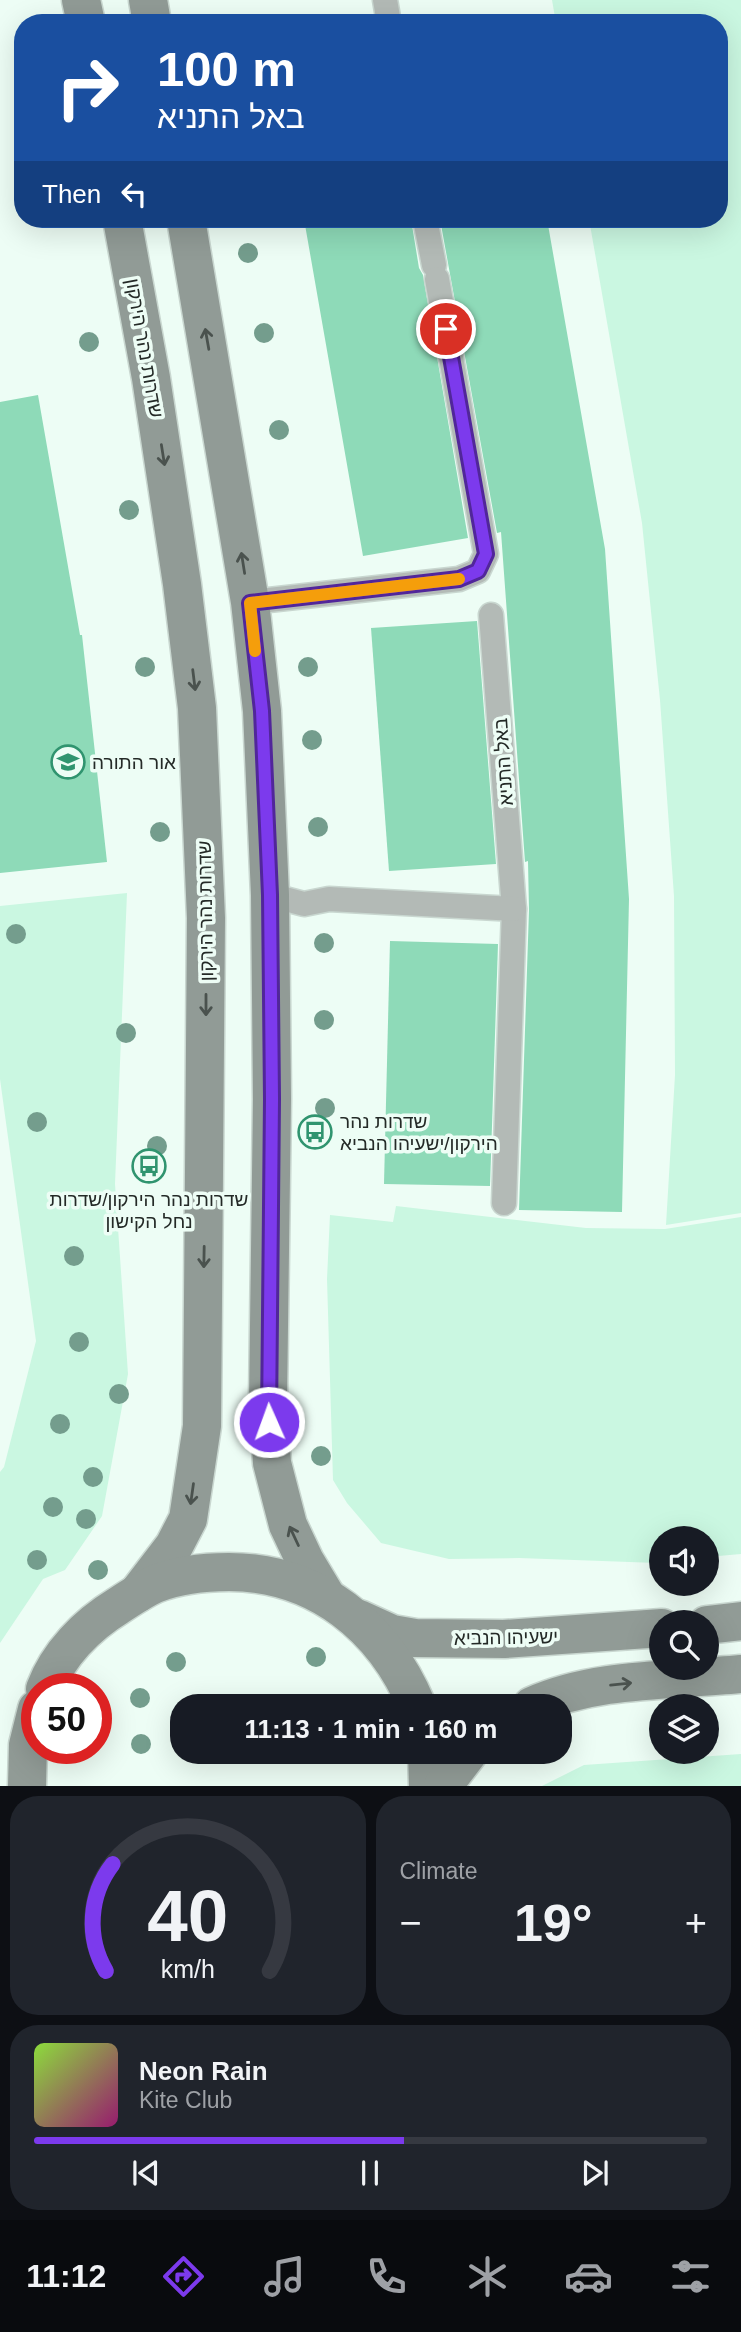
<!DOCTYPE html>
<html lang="en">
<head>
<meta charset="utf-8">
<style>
  :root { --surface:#171b24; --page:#20242c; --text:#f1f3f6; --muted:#9ea1a6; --line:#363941; --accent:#7c3aed }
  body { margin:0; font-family:Helvetica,Heebo,sans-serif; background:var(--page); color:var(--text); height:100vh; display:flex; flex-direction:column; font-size:26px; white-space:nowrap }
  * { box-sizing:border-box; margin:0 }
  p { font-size:23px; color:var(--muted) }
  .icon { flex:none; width:38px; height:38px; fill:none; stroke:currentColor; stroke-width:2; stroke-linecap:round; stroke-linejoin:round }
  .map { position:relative; height:1786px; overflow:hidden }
  .side { display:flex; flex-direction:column; gap:10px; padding:10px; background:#0d0f14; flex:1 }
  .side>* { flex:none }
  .banner { position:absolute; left:14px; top:14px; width:714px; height:214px; border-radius:28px; box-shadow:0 7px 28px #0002; background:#1a4fa0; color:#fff; overflow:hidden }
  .buttons { position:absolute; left:649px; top:1526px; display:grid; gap:14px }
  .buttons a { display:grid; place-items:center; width:70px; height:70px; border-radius:50%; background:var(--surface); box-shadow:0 7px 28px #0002; font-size:35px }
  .speed { position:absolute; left:21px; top:1673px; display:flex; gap:14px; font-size:35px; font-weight:700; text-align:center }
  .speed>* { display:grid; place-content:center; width:91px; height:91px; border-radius:50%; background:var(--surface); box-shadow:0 7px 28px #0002; line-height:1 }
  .speed .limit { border:10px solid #d22; background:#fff; color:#111 }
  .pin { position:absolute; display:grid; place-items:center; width:60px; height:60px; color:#fff; margin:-30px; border:4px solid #fff; border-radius:50%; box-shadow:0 2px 7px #0007 }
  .me { position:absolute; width:77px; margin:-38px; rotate:358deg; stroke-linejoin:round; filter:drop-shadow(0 0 5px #0008) }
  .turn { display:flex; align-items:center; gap:24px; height:147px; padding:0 28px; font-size:32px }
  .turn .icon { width:91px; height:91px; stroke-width:2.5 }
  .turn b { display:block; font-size:49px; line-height:60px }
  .then { display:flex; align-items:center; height:66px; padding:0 28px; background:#0003; gap:14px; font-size:26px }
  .big { font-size:52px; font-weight:700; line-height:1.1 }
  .side .card { flex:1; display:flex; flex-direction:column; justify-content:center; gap:10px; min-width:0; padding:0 24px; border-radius:28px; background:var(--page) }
  .side .dial { align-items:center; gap:0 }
  .dial svg { height:182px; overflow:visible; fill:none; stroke:var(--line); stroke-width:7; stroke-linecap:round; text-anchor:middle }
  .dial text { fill:var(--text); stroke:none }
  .song { display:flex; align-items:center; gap:21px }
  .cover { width:84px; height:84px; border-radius:10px; background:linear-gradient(135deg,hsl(90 70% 55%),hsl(320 70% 35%)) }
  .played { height:7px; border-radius:4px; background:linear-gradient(90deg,var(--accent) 55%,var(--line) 55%) }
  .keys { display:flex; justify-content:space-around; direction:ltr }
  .heat { display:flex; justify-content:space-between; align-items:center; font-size:38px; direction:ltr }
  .side .tiles { flex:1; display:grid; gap:10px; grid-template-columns:1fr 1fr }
  .card:last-child { grid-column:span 2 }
  .trip { position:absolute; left:170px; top:1694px; width:402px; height:70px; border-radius:28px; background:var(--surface); box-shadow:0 7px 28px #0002; font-weight:700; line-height:70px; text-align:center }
  .menu { display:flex; height:112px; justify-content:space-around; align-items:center; background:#090b0e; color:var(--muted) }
  .menu .icon { width:49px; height:49px }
  .menu .current { color:var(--accent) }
  .menu b { font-size:32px; color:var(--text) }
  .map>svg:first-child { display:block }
</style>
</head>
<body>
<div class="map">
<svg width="741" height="1786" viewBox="0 0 741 1786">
  <rect width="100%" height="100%" fill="#edfdf5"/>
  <!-- green -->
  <g fill="#caf7e1">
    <path d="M552,0H741V1213L666,1225L675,1075L674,896L660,700L642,523L589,219H719V23H556Z"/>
    <path d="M127,893L115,1184L128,1374L102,1516L65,1570L43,1579L0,1643V1472L4,1467L36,1341L0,1079V906Z"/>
    <path d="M396,1206L586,1228L665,1229L741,1217V1554L707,1557V1538H662L661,1563H657L519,1558L449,1559L381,1543L347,1503L333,1480L327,1279L330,1215L393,1222Z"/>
    <path d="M741,1754V1786H542L584,1765Z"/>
  </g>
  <!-- building -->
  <g fill="#8edab8">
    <path d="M304,219H411L419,268L423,275L468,538L363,556Z"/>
    <path d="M440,219H547L605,549L629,899L622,1212L519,1210L529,910L528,861L525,862L501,532L497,533Z"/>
    <path d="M38,395L80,635H82L107,862L0,873V402Z"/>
    <path d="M477,621L496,864L389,871L371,628Z"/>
    <path d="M390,941L498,944L490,1186L384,1184Z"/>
  </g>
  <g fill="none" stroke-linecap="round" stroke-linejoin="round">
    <defs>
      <g id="lane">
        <path d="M385,0L389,23"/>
        <path d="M425,219L434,265"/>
        <path d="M250,602L459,579L478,571L486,554L437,279"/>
        <path d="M491,615L514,909L504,1203"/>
        <path d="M270,895L304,904L329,899L514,909"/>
      </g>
      <g id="secondary">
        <path d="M81,0L86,23"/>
        <path d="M148,0L152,23"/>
        <path d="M122,219L151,378L182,584L197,708L206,918L202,1426L188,1519L174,1546L138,1593"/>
        <path d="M186,219L250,602L262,711L270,895L272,1099L268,1402L272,1463L288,1525L305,1561L326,1596"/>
        <path d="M359,1619L392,1634L415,1638L504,1639L662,1628"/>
        <path d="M707,1625L741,1621"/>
        <path d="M45,1689C58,1654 87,1625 118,1606C130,1598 142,1590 155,1584C178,1575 204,1572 229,1572C317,1572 384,1627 417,1706"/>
        <path d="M532,1706C596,1677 672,1681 741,1674"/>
        <path d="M427,1752L428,1786"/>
        <path d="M27,1786L28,1745L37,1709"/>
        <path d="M443,1786L469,1752"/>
      </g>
    </defs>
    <!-- lane casing -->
    <use href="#lane" stroke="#c9d7d0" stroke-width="27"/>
    <!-- secondary casing -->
    <use href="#secondary" stroke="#c9d7d0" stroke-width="41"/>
    <!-- lane -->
    <use href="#lane" stroke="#b3bab6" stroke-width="24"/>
    <!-- secondary -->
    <use href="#secondary" stroke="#919b96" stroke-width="38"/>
  </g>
  <!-- trees -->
  <g fill="#749d8d">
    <circle cx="248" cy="253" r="10"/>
    <circle cx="264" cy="333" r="10"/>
    <circle cx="89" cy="342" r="10"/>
    <circle cx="279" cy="430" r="10"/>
    <circle cx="129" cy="510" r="10"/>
    <circle cx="145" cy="667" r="10"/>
    <circle cx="308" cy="667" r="10"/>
    <circle cx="312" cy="740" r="10"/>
    <circle cx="318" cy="827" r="10"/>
    <circle cx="160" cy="832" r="10"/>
    <circle cx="16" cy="934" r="10"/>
    <circle cx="324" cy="943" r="10"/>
    <circle cx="324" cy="1020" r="10"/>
    <circle cx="126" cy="1033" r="10"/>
    <circle cx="325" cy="1108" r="10"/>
    <circle cx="37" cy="1122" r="10"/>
    <circle cx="157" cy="1146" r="10"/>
    <circle cx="74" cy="1256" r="10"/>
    <circle cx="79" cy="1342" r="10"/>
    <circle cx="119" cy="1394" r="10"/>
    <circle cx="60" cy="1424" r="10"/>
    <circle cx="321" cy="1456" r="10"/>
    <circle cx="93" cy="1477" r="10"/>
    <circle cx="53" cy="1507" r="10"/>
    <circle cx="86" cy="1519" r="10"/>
    <circle cx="37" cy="1560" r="10"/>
    <circle cx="98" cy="1570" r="10"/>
    <circle cx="316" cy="1657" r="10"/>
    <circle cx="176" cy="1662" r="10"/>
    <circle cx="140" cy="1698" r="10"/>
    <circle cx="141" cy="1744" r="10"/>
  </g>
  <!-- one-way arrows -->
  <defs><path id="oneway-shaft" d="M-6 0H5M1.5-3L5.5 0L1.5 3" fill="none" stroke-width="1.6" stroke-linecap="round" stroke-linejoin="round" transform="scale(1.75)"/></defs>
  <g stroke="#4a524e">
    <use href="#oneway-shaft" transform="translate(207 339) rotate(-100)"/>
    <use href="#oneway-shaft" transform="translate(163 455) rotate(81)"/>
    <use href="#oneway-shaft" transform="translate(243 563) rotate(-99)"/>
    <use href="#oneway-shaft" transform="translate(194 680) rotate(83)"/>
    <use href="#oneway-shaft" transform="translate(206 1005) rotate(90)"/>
    <use href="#oneway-shaft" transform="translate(204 1257) rotate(91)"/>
    <use href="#oneway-shaft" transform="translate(192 1494) rotate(98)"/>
    <use href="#oneway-shaft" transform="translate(294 1536) rotate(-115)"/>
    <use href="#oneway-shaft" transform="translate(621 1684) rotate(-6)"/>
  </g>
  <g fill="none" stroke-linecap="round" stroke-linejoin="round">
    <defs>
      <path id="route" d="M269,1422L272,1099L270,895L262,711L250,603L459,579L478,571L486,554L446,329"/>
    </defs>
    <!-- route casing -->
    <use href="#route" stroke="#51269a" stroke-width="18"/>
    <!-- route -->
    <use href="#route" stroke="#7c3aed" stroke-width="12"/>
    <!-- slow -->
    <path stroke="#f59e0b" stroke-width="12" d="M255,651L250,603L459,579"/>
  </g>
  <!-- icons -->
  <defs>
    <symbol id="school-ring" viewBox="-11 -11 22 22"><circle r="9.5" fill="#edfdf5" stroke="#30946f" stroke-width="1.5"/><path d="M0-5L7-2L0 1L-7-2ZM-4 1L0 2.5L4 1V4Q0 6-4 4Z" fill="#30946f"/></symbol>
    <symbol id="bus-ring" viewBox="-11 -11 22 22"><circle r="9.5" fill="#edfdf5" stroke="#30946f" stroke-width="1.5"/><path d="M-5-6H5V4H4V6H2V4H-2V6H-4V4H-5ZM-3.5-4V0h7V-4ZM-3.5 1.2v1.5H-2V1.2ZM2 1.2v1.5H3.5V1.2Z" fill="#30946f"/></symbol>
  </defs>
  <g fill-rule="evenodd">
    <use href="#school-ring" x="49" y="743" width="38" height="38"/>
    <use href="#bus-ring" x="296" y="1113" width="38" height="38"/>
    <use href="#bus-ring" x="130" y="1147" width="38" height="38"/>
  </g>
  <g text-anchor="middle" stroke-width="7" stroke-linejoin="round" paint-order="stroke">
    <!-- street labels -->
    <g font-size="19" fill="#242a27" stroke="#edfdf5">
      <text transform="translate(145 348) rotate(80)" y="7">שדרות נהר הירקון</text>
      <text transform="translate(503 762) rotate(-94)" y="7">באל התניא</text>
      <text transform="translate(205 911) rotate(-91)" y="7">שדרות נהר הירקון</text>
      <text transform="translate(506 1637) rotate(-1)" y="7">ישעיהו הנביא</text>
    </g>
    <!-- poi labels -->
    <g font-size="19" fill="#242a27" stroke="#edfdf5" text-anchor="start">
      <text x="92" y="769">אור התורה</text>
      <text x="340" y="1128">שדרות נהר<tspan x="340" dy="22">הירקון/ישעיהו הנביא</tspan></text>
      <text x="149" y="1206" text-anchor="middle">שדרות נהר הירקון/שדרות<tspan x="149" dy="22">נחל הקישון</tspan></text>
    </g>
  </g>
</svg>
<div class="buttons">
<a><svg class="icon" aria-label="sound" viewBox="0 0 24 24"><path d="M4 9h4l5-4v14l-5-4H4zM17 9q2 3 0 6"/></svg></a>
<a><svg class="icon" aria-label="search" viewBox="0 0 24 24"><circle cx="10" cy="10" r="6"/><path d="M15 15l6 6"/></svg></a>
<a><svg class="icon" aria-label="layers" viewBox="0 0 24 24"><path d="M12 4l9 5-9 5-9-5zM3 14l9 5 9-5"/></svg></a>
</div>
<div class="speed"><div class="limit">50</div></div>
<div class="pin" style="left:446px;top:329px;background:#d93025"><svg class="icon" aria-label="arrive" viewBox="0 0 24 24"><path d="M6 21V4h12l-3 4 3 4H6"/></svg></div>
<svg class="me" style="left:269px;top:1422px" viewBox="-20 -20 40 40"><circle r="17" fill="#7c3aed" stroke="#fff" stroke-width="3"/><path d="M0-11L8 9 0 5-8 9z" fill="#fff"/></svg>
<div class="trip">11:13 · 1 min · 160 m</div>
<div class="banner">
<div class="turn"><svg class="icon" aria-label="right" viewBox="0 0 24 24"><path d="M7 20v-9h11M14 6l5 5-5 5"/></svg><div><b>100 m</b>באל התניא</div></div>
<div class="then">Then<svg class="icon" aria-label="left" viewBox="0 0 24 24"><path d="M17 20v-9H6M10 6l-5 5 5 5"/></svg></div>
</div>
</div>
<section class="side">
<div class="tiles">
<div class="card dial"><svg viewBox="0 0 100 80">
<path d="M14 69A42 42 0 1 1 86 69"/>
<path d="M14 69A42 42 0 0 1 17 22" stroke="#7c3aed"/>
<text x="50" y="56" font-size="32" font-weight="700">40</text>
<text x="50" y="72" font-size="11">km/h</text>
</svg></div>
<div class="card"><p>Climate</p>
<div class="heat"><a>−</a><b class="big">19°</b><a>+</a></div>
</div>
<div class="card">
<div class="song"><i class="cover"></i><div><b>Neon Rain</b><p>Kite Club</p></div></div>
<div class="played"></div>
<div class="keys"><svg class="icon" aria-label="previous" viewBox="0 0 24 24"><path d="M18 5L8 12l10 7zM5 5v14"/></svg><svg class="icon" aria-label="pause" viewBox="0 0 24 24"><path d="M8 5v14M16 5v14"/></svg><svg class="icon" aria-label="next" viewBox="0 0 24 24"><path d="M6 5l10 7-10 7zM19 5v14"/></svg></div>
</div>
</div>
</section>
<nav class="menu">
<b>11:12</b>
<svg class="icon current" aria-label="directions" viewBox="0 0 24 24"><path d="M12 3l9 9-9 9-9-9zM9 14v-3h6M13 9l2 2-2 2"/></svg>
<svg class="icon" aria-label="music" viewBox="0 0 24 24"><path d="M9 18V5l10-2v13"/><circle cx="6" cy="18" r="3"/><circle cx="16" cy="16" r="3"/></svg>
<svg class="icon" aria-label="phone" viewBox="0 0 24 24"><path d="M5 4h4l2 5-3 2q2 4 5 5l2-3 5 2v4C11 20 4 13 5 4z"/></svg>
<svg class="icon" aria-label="climate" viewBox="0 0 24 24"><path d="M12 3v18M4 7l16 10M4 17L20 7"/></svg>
<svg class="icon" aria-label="car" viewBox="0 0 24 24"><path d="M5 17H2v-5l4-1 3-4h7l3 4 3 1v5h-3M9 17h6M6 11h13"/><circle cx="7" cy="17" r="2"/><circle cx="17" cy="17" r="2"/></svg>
<svg class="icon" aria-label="filters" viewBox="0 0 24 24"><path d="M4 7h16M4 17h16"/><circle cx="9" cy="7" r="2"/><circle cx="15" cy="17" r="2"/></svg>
</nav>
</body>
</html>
